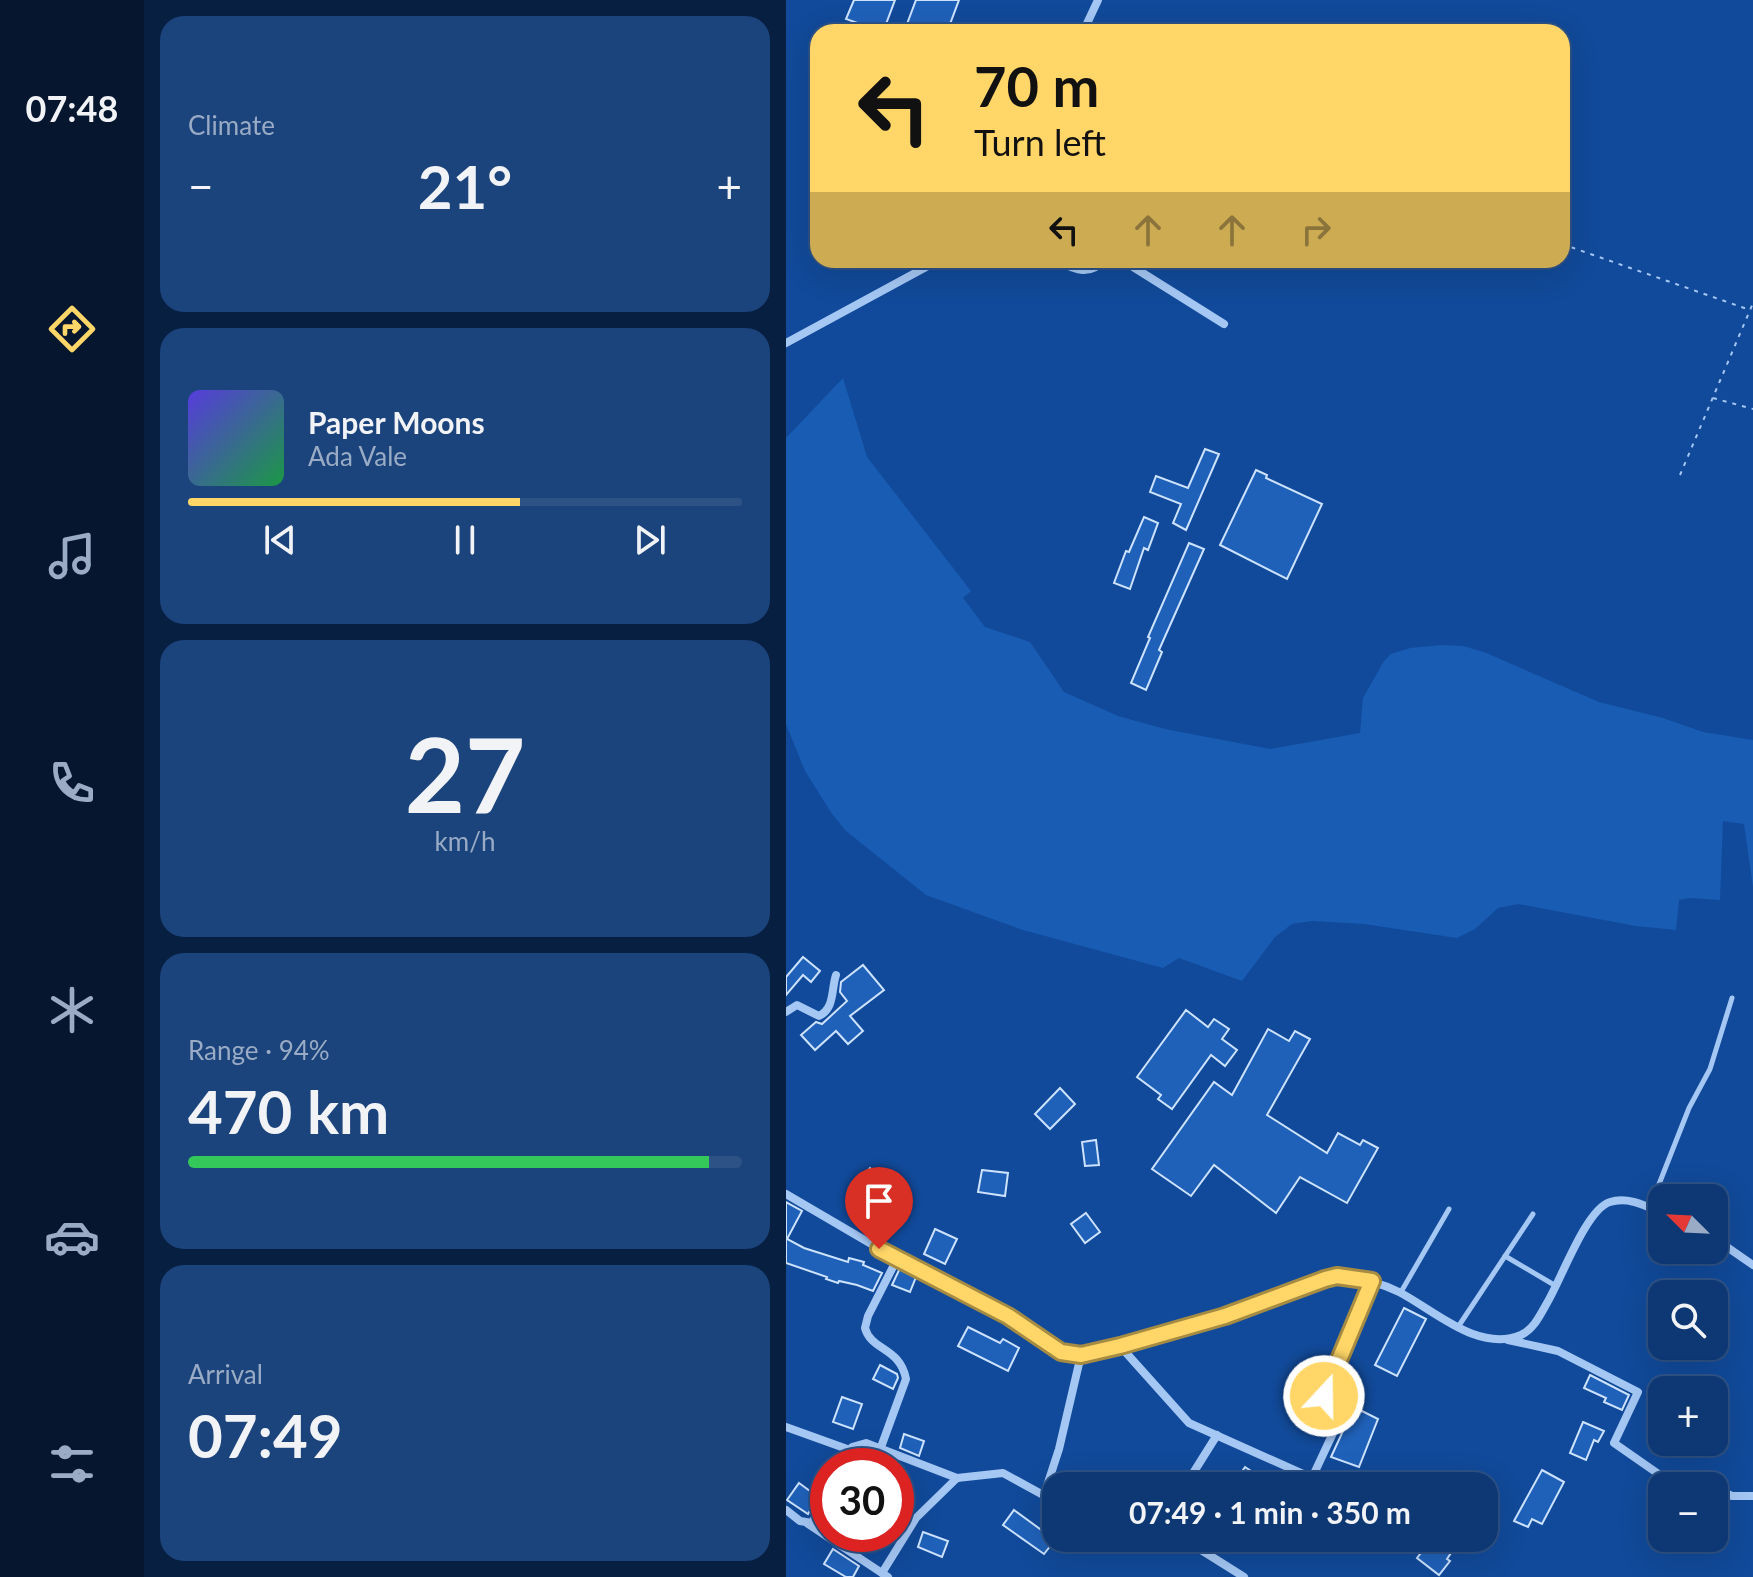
<!DOCTYPE html>
<html lang="en">
<head>
<meta charset="utf-8">
<style>
  :root { --surface:#0d3874; --page:#1b437c; --text:#f1f3f6; --muted:#9aacc5; --line:#2d5286; --accent:#ffd667 }
  body { margin:0; font-family:Lato,sans-serif; background:var(--page); color:var(--text); height:100vh; display:flex; flex-direction:column; font-size:30px; white-space:nowrap }
  * { box-sizing:border-box; margin:0 }
  p { font-size:26px; color:var(--muted) }
  .icon { flex:none; width:44px; height:44px; fill:none; stroke:currentColor; stroke-width:2; stroke-linecap:round; stroke-linejoin:round }
  .map { position:relative; flex:1; overflow:hidden }
  .panel { display:flex; flex-direction:column; gap:16px; padding:16px; background:#071f40; width:642px }
  .panel>* { flex:none }
  .guide { position:absolute; left:24px; top:24px; width:760px; height:244px; border-radius:24px; box-shadow:0 8px 32px #0002,0 0 0 2px var(--line); background:#ffd667; color:#111; overflow:hidden }
  .needle { width:52px; rotate:294deg }
  .tools { position:absolute; left:862px; top:1184px; display:grid; gap:16px }
  .tools a { display:grid; place-items:center; width:80px; height:80px; border-radius:16px; background:var(--surface); box-shadow:0 8px 32px #0002,0 0 0 2px var(--line); font-size:40px }
  .speed { position:absolute; left:24px; top:1448px; display:flex; gap:16px; font-size:40px; font-weight:700; text-align:center }
  .speed>* { display:grid; place-content:center; width:104px; height:104px; border-radius:50%; background:var(--surface); box-shadow:0 8px 32px #0002,0 0 0 2px var(--line); line-height:1 }
  .speed .limit { border:12px solid #d22; background:#fff; color:#111 }
  .pin { position:absolute; display:grid; place-items:center; width:68px; height:68px; color:#fff; margin:-82px -34px; border-radius:50% 50% 50% 0; rotate:-45deg; box-shadow:0 0 8px #0007 }
  .pin .icon { rotate:45deg }
  .me { position:absolute; width:88px; margin:-44px; rotate:21deg; stroke-linejoin:round; filter:drop-shadow(0 0 6px #0008) }
  .turn { display:flex; align-items:center; gap:28px; height:168px; padding:0 32px; font-size:36px }
  .turn .icon { width:104px; height:104px; stroke-width:2.5 }
  .turn b { display:block; font-size:56px; line-height:68px }
  .lanes { display:flex; align-items:center; height:76px; padding:0 32px; background:#0003; justify-content:center; gap:40px; direction:ltr }
  .lanes .off { opacity:.35 }
  .big { font-size:60px; font-weight:700; line-height:1.1 }
  .panel .widget { flex:1; display:flex; flex-direction:column; justify-content:center; gap:12px; min-width:0; padding:0 28px; border-radius:24px; background:var(--page) }
  .panel .dial { align-items:center; gap:0 }
  .dial b { font-size:104px; line-height:1 }
  .song { display:flex; align-items:center; gap:24px }
  .cover { width:96px; height:96px; border-radius:12px; background:linear-gradient(135deg,hsl(250 70% 55%),hsl(140 70% 35%)) }
  .played { height:8px; border-radius:4px; background:linear-gradient(90deg,var(--accent) 60%,var(--line) 60%) }
  .keys { display:flex; justify-content:space-around; direction:ltr }
  .heat { display:flex; justify-content:space-between; align-items:center; font-size:44px; direction:ltr }
  .charge { height:12px; border-radius:6px; background:linear-gradient(90deg,#34c759 94%,var(--line) 0) }
  .trip { position:absolute; left:256px; top:1472px; width:456px; height:80px; border-radius:24px; background:var(--surface); box-shadow:0 8px 32px #0002,0 0 0 2px var(--line); font-weight:700; line-height:80px; text-align:center }
  main { display:flex; flex:1; min-height:0 }
  .menu { display:flex; flex-direction:column; width:144px; justify-content:space-around; align-items:center; background:#05162e; color:var(--muted) }
  .menu .icon { width:56px; height:56px }
  .menu .on { color:var(--accent) }
  .menu b { font-size:36px; color:var(--text) }
  .map>svg:first-child { display:block }
</style>
</head>
<body>
<main>
<nav class="menu">
<b>07:48</b>
<svg class="icon on" aria-label="directions" viewBox="0 0 24 24"><path d="M12 3l9 9-9 9-9-9zM9 14v-3h6M13 9l2 2-2 2"/></svg>
<svg class="icon" aria-label="music" viewBox="0 0 24 24"><path d="M9 18V5l10-2v13"/><circle cx="6" cy="18" r="3"/><circle cx="16" cy="16" r="3"/></svg>
<svg class="icon" aria-label="phone" viewBox="0 0 24 24"><path d="M5 4h4l2 5-3 2q2 4 5 5l2-3 5 2v4C11 20 4 13 5 4z"/></svg>
<svg class="icon" aria-label="climate" viewBox="0 0 24 24"><path d="M12 3v18M4 7l16 10M4 17L20 7"/></svg>
<svg class="icon" aria-label="car" viewBox="0 0 24 24"><path d="M5 17H2v-5l4-1 3-4h7l3 4 3 1v5h-3M9 17h6M6 11h13"/><circle cx="7" cy="17" r="2"/><circle cx="17" cy="17" r="2"/></svg>
<svg class="icon" aria-label="filters" viewBox="0 0 24 24"><path d="M4 7h16M4 17h16"/><circle cx="9" cy="7" r="2"/><circle cx="15" cy="17" r="2"/></svg>
</nav>
<section class="panel">
<div class="widget"><p>Climate</p>
<div class="heat"><a>−</a><b class="big">21°</b><a>+</a></div>
</div>
<div class="widget">
<div class="song"><i class="cover"></i><div><b>Paper Moons</b><p>Ada Vale</p></div></div>
<div class="played"></div>
<div class="keys"><svg class="icon" aria-label="previous" viewBox="0 0 24 24"><path d="M18 5L8 12l10 7zM5 5v14"/></svg><svg class="icon" aria-label="pause" viewBox="0 0 24 24"><path d="M8 5v14M16 5v14"/></svg><svg class="icon" aria-label="next" viewBox="0 0 24 24"><path d="M6 5l10 7-10 7zM19 5v14"/></svg></div>
</div>
<div class="widget dial"><b>27</b><p>km/h</p></div>
<div class="widget"><p>Range · 94%</p><b class="big">470 km</b><div class="charge"></div></div>
<div class="widget"><p>Arrival</p><b class="big">07:49</b></div>
</section>
<div class="map">
<svg width="967" height="1577" viewBox="0 0 967 1577">
  <rect width="100%" height="100%" fill="#114a9a"/>
  <!-- green -->
  <path fill="#195cb4" d="M57,378L81,457L185,591L177,598L199,627L244,642L278,692L332,716L379,729L484,749L574,733L577,698L598,661L605,654L624,648L655,645L677,646L698,652L813,702L877,718L917,732L967,740V887L958,824L937,821L934,900L904,898L893,900L890,930L850,926L732,904L712,908L689,929L671,938L578,924L526,921L506,924L489,937L456,981L393,958L377,968L237,930L140,895L60,831L46,814L19,771L0,724V438Z"/>
  <!-- building -->
  <g fill="#1f61b9" stroke="#cce2fe" stroke-width="2">
    <path d="M68,0H109L97,32L60,19Z"/>
    <path d="M130,0H173L161,32H118Z"/>
    <path d="M419,449L433,454L400,530L387,523L395,504L364,492L370,476L402,488Z"/>
    <path d="M470,470L481,475L480,478L536,504L501,579L434,545Z"/>
    <path d="M358,517L372,523L362,550L358,548L344,589L328,583L340,551L343,552Z"/>
    <path d="M403,543L418,549L373,650L376,652L360,690L345,683L364,638L362,637Z"/>
    <path d="M17,957L34,971L25,982L17,975L0,995V977Z"/>
    <path d="M77,965L98,990L64,1016L77,1031L62,1044L50,1031L29,1050L15,1035L30,1022L36,1024L61,1001L54,992L55,982Z"/>
    <path d="M400,1010L422,1027L428,1019L443,1029L436,1039L451,1050L439,1066L425,1055L386,1109L372,1099L375,1095L351,1077Z"/>
    <path d="M482,1029L503,1041L509,1031L524,1039L481,1115L541,1153L552,1133L574,1145L577,1140L592,1148L561,1203L514,1177L490,1213L428,1165L405,1196L366,1169L428,1082L446,1095Z"/>
    <path d="M274,1088L289,1104L264,1129L249,1114Z"/>
    <path d="M310,1140L313,1165L299,1166L296,1142Z"/>
    <path d="M84,1168L98,1178L85,1195L72,1185Z"/>
    <path d="M196,1170L222,1173L219,1196L192,1192Z"/>
    <path d="M0,1202L16,1211L1,1239L18,1248L62,1262L63,1258L78,1262L77,1265L96,1273L87,1291L71,1285L53,1281L52,1283L40,1279L41,1277L0,1263Z"/>
    <path d="M300,1213L314,1232L299,1243L285,1224Z"/>
    <path d="M149,1229L171,1239L159,1264L138,1254Z"/>
    <path d="M114,1268L130,1277L124,1292L106,1285Z"/>
    <path d="M618,1308L640,1319L611,1376L589,1365Z"/>
    <path d="M182,1327L214,1343L217,1339L233,1348L222,1371L172,1346Z"/>
    <path d="M94,1365L111,1374L112,1378L107,1389L87,1379Z"/>
    <path d="M804,1375L843,1395L836,1410L818,1402L820,1398L798,1388Z"/>
    <path d="M56,1397L76,1404L67,1429L47,1422Z"/>
    <path d="M568,1407L592,1419L573,1467L545,1457Z"/>
    <path d="M797,1422L818,1431L812,1442L808,1440L800,1460L784,1453Z"/>
    <path d="M118,1434L138,1441L133,1456L114,1448Z"/>
    <path d="M459,1467L488,1486H454L448,1483Z"/>
    <path d="M756,1470L778,1482L756,1524L746,1519L742,1527L728,1521Z"/>
    <path d="M13,1483L32,1497L22,1514L1,1500Z"/>
    <path d="M228,1510L269,1540L258,1554L217,1525Z"/>
    <path d="M137,1532L162,1541L156,1557L132,1547Z"/>
    <path d="M654,1538L669,1547L661,1559L664,1561L653,1575L631,1558L642,1544L647,1548Z"/>
    <path d="M47,1549L73,1566L67,1577H60L38,1564Z"/>
  </g>
  <g fill="none" stroke-linecap="round" stroke-linejoin="round">
    <!-- path -->
    <g stroke="#a4c7f4" stroke-width="2" stroke-dasharray="4 6" stroke-linecap="butt">
      <path d="M776,244L964,310"/>
      <path d="M927,398L967,409"/>
      <path d="M894,475L967,303"/>
    </g>
    <!-- lane -->
    <g stroke="#a4c7f4" stroke-width="5">
      <path d="M864,1207L903,1108L924,1069L946,998"/>
      <path d="M719,1256L770,1286"/>
      <path d="M615,1292L663,1209"/>
      <path d="M672,1327L747,1214"/>
    </g>
    <!-- street -->
    <g stroke="#a4c7f4" stroke-width="8">
      <path d="M297,32L312,0"/>
      <path d="M270,260C287,269 303,277 318,260"/>
      <path d="M336,260L438,324"/>
      <path d="M0,343L153,260"/>
      <path d="M0,1012L11,1005L33,1016C49,1008 45,990 50,975"/>
      <path d="M0,1194L111,1259L222,1316L275,1352L295,1355C343,1347 394,1331 441,1315C476,1303 524,1273 561,1277C579,1279 597,1284 613,1292C648,1310 692,1353 735,1335C748,1329 754,1315 761,1303C775,1280 800,1209 824,1202C842,1196 860,1206 876,1213"/>
      <path d="M928,1238L967,1265"/>
      <path d="M722,1340L772,1351L852,1392L828,1443L884,1482L905,1478L923,1486"/>
      <path d="M334,1346L403,1423L526,1478L548,1431L539,1405V1389L586,1281"/>
      <path d="M0,1427L64,1450"/>
      <path d="M95,1447L120,1379C114,1347 85,1351 79,1328L82,1316L111,1259"/>
      <path d="M55,1466L66,1447L80,1443L171,1478"/>
      <path d="M399,1486L431,1435"/>
      <path d="M928,1488L946,1496H967"/>
      <path d="M258,1495L273,1449L295,1355"/>
      <path d="M0,1510L14,1521L26,1523L42,1493"/>
      <path d="M22,1524L102,1577"/>
      <path d="M396,1538L458,1577"/>
      <path d="M96,1573L130,1518L171,1478L217,1473L270,1502"/>
    </g>
  </g>
  <g fill="none" stroke-linecap="round" stroke-linejoin="round">
    <defs>
      <path id="route" d="M93,1249L222,1316L275,1352L295,1355L334,1346L439,1316L539,1279L551,1276L586,1281L538,1396"/>
    </defs>
    <!-- route casing -->
    <use href="#route" stroke="#a68b43" stroke-width="20"/>
    <!-- route -->
    <use href="#route" stroke="#ffd667" stroke-width="14"/>
  </g>
</svg>
<div class="tools">
<a><svg class="needle" viewBox="-14 -14 28 28"><path d="M0-13l5 13h-10z" fill="#e53935"/><path d="M0 13l5-13h-10z" fill="#9aacc5"/></svg></a>
<a><svg class="icon" aria-label="search" viewBox="0 0 24 24"><circle cx="10" cy="10" r="6"/><path d="M15 15l6 6"/></svg></a>
<a>+</a>
<a>−</a>
</div>
<div class="speed"><div class="limit">30</div></div>
<div class="pin" style="left:93px;top:1249px;background:#d93025"><svg class="icon" aria-label="arrive" viewBox="0 0 24 24"><path d="M6 21V4h12l-3 4 3 4H6"/></svg></div>
<svg class="me" style="left:538px;top:1396px" viewBox="-20 -20 40 40"><circle r="17" fill="#ffd667" stroke="#fff" stroke-width="3"/><path d="M0-11L8 9 0 5-8 9z" fill="#fff"/></svg>
<div class="trip">07:49 · 1 min · 350 m</div>
<div class="guide">
<div class="turn"><svg class="icon" aria-label="left" viewBox="0 0 24 24"><path d="M17 20v-9H6M10 6l-5 5 5 5"/></svg><div><b>70 m</b>Turn left</div></div>
<div class="lanes"><svg class="icon" aria-label="left" viewBox="0 0 24 24"><path d="M17 20v-9H6M10 6l-5 5 5 5"/></svg><svg class="icon off" aria-label="ahead" viewBox="0 0 24 24"><path d="M12 20V5M6 11l6-6 6 6"/></svg><svg class="icon off" aria-label="ahead" viewBox="0 0 24 24"><path d="M12 20V5M6 11l6-6 6 6"/></svg><svg class="icon off" aria-label="right" viewBox="0 0 24 24"><path d="M7 20v-9h11M14 6l5 5-5 5"/></svg></div>
</div>
</div>
</main>
</body>
</html>
